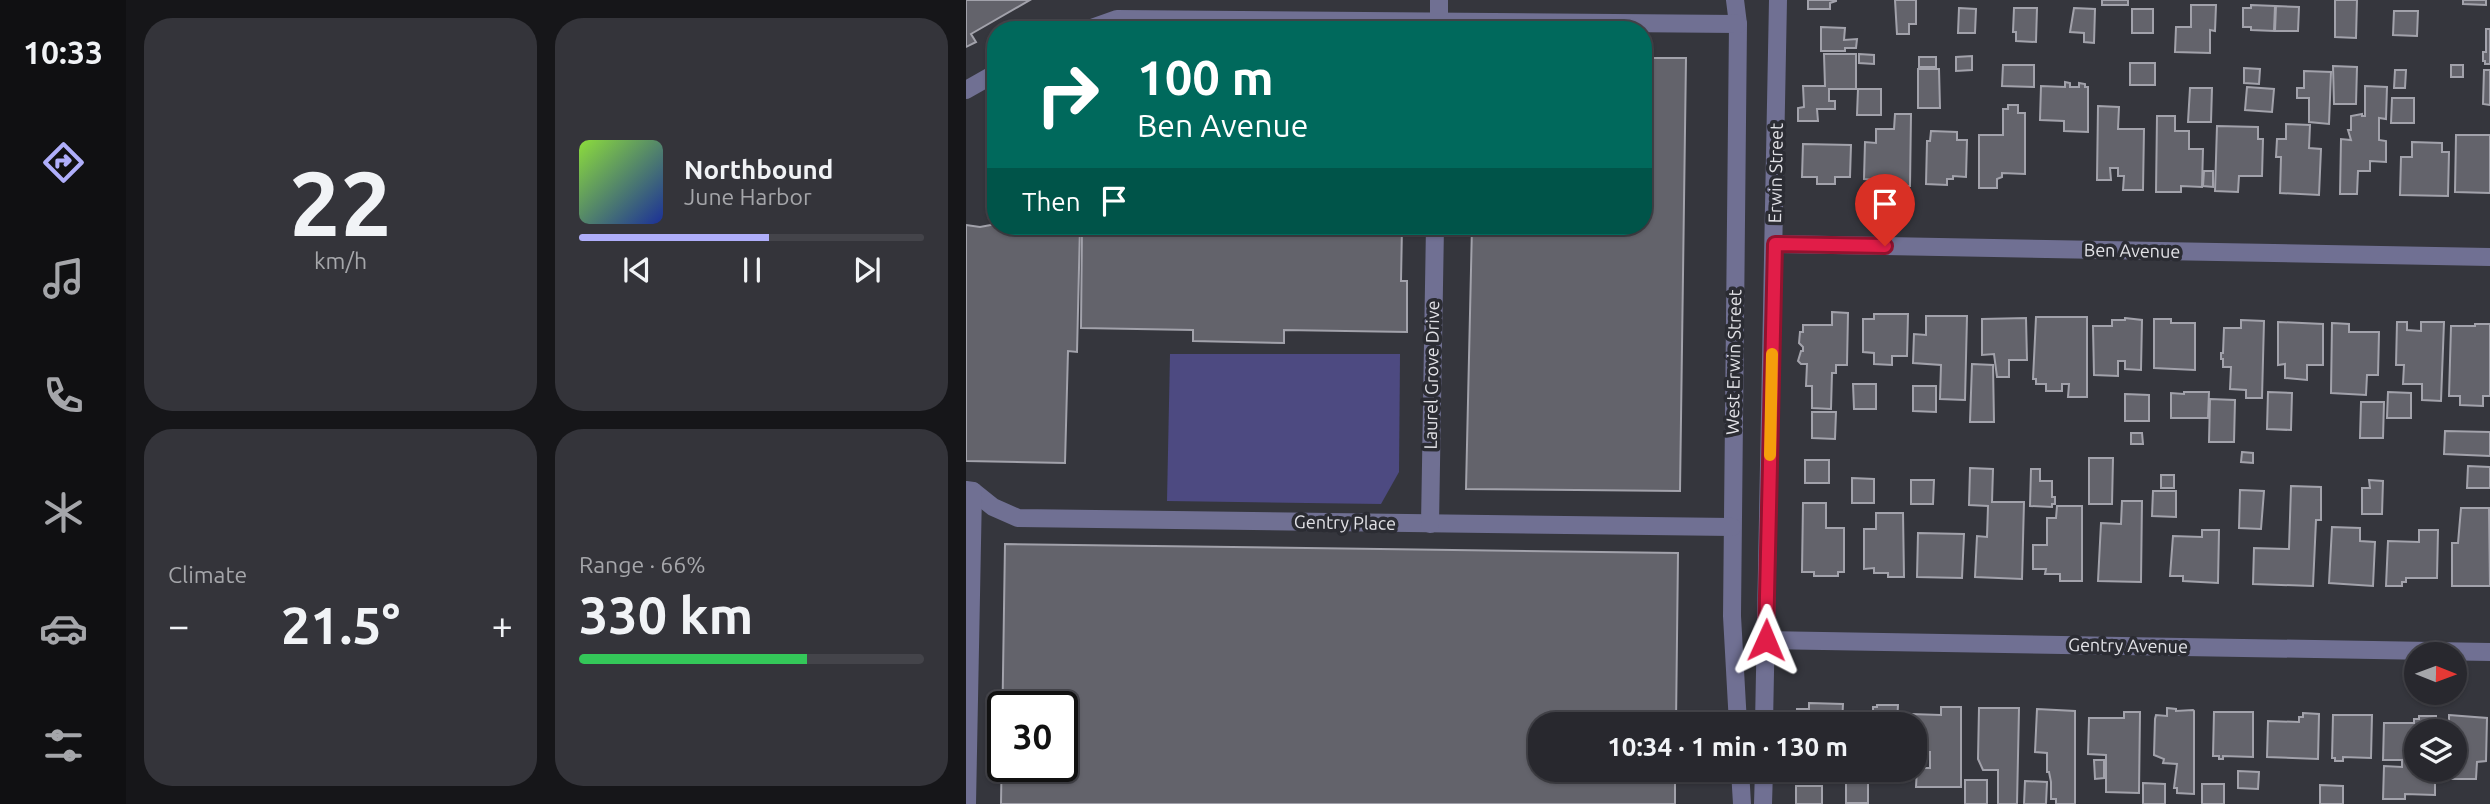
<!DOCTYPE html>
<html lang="en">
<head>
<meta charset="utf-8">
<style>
  :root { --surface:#28282e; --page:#34343a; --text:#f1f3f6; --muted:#a5a6aa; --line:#44444a; --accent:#afaefa }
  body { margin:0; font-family:Ubuntu,sans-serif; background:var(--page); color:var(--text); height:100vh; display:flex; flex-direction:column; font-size:26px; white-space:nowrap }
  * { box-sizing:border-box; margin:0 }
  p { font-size:23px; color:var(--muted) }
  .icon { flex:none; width:38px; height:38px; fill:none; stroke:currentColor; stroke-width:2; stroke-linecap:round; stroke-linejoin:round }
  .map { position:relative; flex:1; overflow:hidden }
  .sheet { display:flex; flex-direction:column; gap:18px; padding:18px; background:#161619; width:840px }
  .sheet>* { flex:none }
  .guide { position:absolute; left:21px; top:21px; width:665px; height:214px; border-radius:28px; box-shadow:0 2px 5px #0004,0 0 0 2px var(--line); background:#00695c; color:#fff; overflow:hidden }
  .needle { width:46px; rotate:91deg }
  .tools { position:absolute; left:1438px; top:642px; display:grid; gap:14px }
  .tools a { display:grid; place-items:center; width:63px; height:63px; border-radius:50%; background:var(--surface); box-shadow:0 2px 5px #0004,0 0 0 2px var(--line); font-size:35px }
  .speed { position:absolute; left:21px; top:691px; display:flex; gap:14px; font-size:35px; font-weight:700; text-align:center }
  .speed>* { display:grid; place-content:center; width:91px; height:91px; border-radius:50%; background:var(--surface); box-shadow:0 2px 5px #0004,0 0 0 2px var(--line); line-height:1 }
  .speed .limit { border:4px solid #111; border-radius:10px; background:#fff; color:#111 }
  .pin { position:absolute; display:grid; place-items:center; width:60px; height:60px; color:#fff; margin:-72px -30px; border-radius:50% 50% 50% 0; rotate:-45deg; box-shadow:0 0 7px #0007 }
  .pin .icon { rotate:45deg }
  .me { position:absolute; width:77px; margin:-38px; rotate:1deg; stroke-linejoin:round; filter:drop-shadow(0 0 5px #0008) }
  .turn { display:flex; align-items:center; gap:24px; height:147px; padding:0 35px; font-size:32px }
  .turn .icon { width:91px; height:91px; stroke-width:2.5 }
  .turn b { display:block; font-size:49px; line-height:60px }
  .then { display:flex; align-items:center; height:66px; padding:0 35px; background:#0003; gap:14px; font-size:26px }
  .big { font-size:52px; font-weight:600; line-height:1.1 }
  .sheet .widget { flex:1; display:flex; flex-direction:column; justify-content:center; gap:10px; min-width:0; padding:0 24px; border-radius:28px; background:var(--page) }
  .sheet .dial { align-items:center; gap:0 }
  .dial b { font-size:91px; line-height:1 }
  .song { display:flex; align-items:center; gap:21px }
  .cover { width:84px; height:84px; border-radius:10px; background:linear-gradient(135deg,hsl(90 70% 55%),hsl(230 70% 35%)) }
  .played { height:7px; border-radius:4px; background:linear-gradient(90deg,var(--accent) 55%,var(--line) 55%) }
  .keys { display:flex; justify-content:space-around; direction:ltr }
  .heat { display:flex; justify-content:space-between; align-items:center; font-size:38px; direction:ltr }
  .charge { height:10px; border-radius:5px; background:linear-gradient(90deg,#34c759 66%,var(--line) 0) }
  .sheet .tiles { flex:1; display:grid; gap:18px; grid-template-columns:repeat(2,1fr) }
  .trip { position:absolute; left:562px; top:712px; width:399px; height:70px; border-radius:28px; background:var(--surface); box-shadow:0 2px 5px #0004,0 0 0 2px var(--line); font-weight:600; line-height:70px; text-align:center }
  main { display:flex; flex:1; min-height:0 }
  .tab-bar { display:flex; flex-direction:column; width:126px; justify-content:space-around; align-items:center; background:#101012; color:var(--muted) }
  .tab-bar .icon { width:49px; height:49px }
  .tab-bar .on { color:var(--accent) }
  .tab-bar b { font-size:32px; color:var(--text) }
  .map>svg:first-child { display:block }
</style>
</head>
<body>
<main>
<nav class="tab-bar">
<b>10:33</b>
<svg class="icon on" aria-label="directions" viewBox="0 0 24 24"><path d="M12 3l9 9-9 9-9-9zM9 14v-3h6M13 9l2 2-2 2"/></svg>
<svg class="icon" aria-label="music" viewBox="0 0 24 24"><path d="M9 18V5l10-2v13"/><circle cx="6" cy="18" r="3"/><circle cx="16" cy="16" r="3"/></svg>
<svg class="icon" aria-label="phone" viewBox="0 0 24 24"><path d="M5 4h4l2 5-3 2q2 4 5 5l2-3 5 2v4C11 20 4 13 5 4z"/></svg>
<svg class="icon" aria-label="climate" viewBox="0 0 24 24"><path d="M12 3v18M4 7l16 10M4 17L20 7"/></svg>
<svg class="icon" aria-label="car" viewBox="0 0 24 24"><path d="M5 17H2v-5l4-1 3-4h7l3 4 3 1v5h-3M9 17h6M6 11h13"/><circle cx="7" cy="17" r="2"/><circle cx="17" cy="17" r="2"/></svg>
<svg class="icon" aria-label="filters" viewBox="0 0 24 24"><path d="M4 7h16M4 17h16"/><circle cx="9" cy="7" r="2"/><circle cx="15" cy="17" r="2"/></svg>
</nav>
<section class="sheet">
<div class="tiles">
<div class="widget dial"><b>22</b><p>km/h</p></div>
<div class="widget">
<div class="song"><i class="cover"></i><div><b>Northbound</b><p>June Harbor</p></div></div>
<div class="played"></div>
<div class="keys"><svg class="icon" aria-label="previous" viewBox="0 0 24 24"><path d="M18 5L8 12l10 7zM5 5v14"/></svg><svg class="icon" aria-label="pause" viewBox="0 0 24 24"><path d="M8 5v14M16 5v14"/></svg><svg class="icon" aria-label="next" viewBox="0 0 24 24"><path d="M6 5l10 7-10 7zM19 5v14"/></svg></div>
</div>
<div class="widget"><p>Climate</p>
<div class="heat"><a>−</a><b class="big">21.5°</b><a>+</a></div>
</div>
<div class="widget"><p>Range · 66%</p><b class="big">330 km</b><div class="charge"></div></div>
</div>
</section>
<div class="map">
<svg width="1524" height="804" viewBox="0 0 1524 804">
  <rect width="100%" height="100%" fill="#35363d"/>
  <!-- green -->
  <path fill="#4d4a81" d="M204,354H434L433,472L415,504L201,501Z"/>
  <!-- building -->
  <g fill="#63636b" stroke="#a2a2ab" stroke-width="2" fill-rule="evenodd">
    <path d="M0,0H64L5,34L10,42L0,47Z"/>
    <path d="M842,0H870V1L864,3V9H842Z"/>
    <path d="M929,0H950V24H943V34H931Z"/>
    <rect x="1136" y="0" width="26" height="5"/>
    <path d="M1369,0H1391L1390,38L1369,37Z"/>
    <path d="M1497,0H1520V5L1497,4Z"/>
    <path d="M1225,5H1250L1249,31L1244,30V53L1209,52L1210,27H1225Z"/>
    <path d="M1285,5L1309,6L1308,31L1285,30V27H1277V8H1285Z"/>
    <path d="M1310,6L1333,7L1332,31H1309Z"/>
    <path d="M993,8L1010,9L1009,33H992Z"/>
    <path d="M1048,8H1071L1070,42L1050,41V32H1047Z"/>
    <path d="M1108,8L1129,9L1128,43L1118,42V33L1104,32Z"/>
    <rect x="1166" y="9" width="21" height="24"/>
    <path d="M1428,11H1452L1451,36L1427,35Z"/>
    <path d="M855,27L879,28L878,40L891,39L890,48H879V51H855Z"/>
    <path d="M1520,29H1524V64H1519V61H1517V52H1520Z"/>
    <path d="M858,54H890V89H863V101H869V109H851L852,121H832V108L838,107L837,86H859Z"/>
    <path d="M893,54L908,55V64L893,63Z"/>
    <path d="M1006,56V70L990,71V57Z"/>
    <rect x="953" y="57" width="17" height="10"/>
    <path d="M677,58H720L714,491L500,489L506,226H677Z"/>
    <rect x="1164" y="63" width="25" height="22"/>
    <path d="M1037,65H1068V87L1036,86Z"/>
    <rect x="1485" y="65" width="12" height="12"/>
    <path d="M1367,66L1391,67L1390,104H1368Z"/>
    <path d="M1278,68L1294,69L1293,84L1278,83Z"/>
    <path d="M952,69H973L974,108H952Z"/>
    <path d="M1429,70H1440L1439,88H1428Z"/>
    <path d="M1518,70H1524V105L1517,104Z"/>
    <path d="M1338,71L1365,72L1363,124L1343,122V98H1331V88H1338Z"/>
    <path d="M1099,82L1104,83V87H1113V83L1119,84V87H1122V132L1098,131V121L1074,120L1075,86L1099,87Z"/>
    <path d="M1399,86L1421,87L1420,119L1413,118V140L1420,141V162L1404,161V171H1392L1391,194H1374L1375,139L1385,140L1382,130H1385V116L1396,114V116H1399Z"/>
    <path d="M1281,87L1308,89L1306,112L1279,110Z"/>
    <path d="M1224,88H1246L1245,122H1222Z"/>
    <path d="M892,89H915V115H891Z"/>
    <path d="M1426,98H1448V123H1425Z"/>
    <path d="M1042,105H1052V113H1059V174L1036,173V177L1031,179V188H1013V135H1037V109H1042Z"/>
    <path d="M1132,106L1153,107L1152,129H1178L1177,190H1157L1158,176H1152V168H1144L1145,180H1131Z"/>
    <path d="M929,114H945L944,186H909V180L898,179L899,142L910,143V129H928Z"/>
    <path d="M1191,116H1209V131H1223V149H1237L1236,187L1215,186V192H1190Z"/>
    <path d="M1320,124L1344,125L1343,148L1355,149L1353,195L1314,193L1315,157H1310L1311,139H1320Z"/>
    <path d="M1251,126L1292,127V139H1297L1296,176H1273L1272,192L1249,191Z"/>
    <path d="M965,131L991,132V140H1001L1000,177L987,176V179H981V185L960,184L961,141H964Z"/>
    <path d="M1490,135H1524V193L1489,192Z"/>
    <path d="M1446,142L1476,143V152H1483L1482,196L1434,195L1435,157H1446Z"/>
    <path d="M837,144L885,145L884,177H869V184H851V177H836Z"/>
    <path d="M1238,171H1247V187L1237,186Z"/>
    <path d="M30,224L114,226L111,352L102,351L99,463L0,461V225L14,227Z"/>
    <path d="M116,226H436L435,281H441V332L318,330V343L227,341V330L115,328Z"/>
    <path d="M866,312L882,313L881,365H870V373H866L865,409L846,408V386H840L841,364H835L832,361L835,351H837V347L833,343L834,332H837V325H866Z"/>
    <path d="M908,314H942L941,356H926V365L908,364V353L897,352V319H908Z"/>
    <path d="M960,316H1001L999,400L974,399L975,365L947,363L948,334L960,335Z"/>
    <path d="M1070,317H1121V397H1102L1103,384H1096V391H1080V384H1070V379H1067Z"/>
    <path d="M1060,318L1061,360H1043V377H1031L1028,354L1016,355V319Z"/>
    <path d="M1159,318L1176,320L1175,370L1159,369V361H1152V376L1128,375L1127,326H1146V320H1159Z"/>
    <path d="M1188,319H1205V323H1229V370L1188,368Z"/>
    <path d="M1275,320L1298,321L1296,398H1280V390L1264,389L1265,367H1257V359H1255V353H1257L1258,328H1275Z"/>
    <path d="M1312,322L1357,324V365H1341V380L1319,378V364L1312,365Z"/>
    <path d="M1431,322H1441V330L1455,331V322H1478L1475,401L1456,400V384H1437L1438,365H1430Z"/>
    <path d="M1366,323L1383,324V332H1413L1412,375H1401L1400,395L1365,393Z"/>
    <path d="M1509,324H1524V396H1517V406L1494,405V396H1483L1485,326H1509Z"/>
    <path d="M1006,364L1027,365L1028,422H1004Z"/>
    <path d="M887,384H910V409H888Z"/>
    <path d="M947,386H970V412L947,411Z"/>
    <path d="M1218,392H1243L1242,418H1205V393L1218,394Z"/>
    <path d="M1302,392L1326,393L1325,430L1301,429Z"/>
    <path d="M1422,392L1445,393V418H1421Z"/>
    <path d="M1159,394L1183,395V421H1159Z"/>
    <path d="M1244,399L1269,400L1268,442H1243Z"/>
    <path d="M1395,402H1418L1417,438H1394Z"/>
    <path d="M846,412H870L869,439L846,438Z"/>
    <path d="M1479,431L1524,432V456L1478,454Z"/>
    <path d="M1165,433H1176L1177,444H1165Z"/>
    <path d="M1276,452L1287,453V463L1275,462Z"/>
    <path d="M1123,458H1147L1146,504H1123Z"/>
    <rect x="839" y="460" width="24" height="23"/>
    <path d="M1502,466L1524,467V488H1501Z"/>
    <path d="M1004,468L1027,469L1026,502H1058L1056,579L1009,577L1011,536L1021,537L1022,506L1003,505Z"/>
    <path d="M1065,469H1074V481H1086V497H1089V504H1086V507L1064,506Z"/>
    <rect x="1195" y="475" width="13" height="13"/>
    <path d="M886,478L908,479V503H886Z"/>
    <path d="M945,480H968L967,504H945Z"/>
    <path d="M1403,480L1417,481L1416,514H1396V488H1404Z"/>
    <path d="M1325,486L1355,487V520H1350L1347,586L1287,584L1288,548L1323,549Z"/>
    <path d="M1274,490L1298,491L1295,529L1273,528Z"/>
    <path d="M1187,491H1210V517L1186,516Z"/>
    <path d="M1156,501H1176L1175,582L1132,581L1135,523L1155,524Z"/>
    <path d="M837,503H860V528H878V572H872V576H848V572H836Z"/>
    <path d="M1091,506H1116V581H1094V574H1079L1080,569H1067V545H1081V518H1090Z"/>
    <path d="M1495,508H1523L1524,586H1486V543H1492Z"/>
    <path d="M910,513H937L938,577H922V573H908V568L898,569V529H910Z"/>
    <path d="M1366,527L1394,528V541L1409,542L1407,586L1363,583Z"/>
    <path d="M1236,530H1253L1252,583L1217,581V576H1204L1207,536L1236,537Z"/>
    <path d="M1453,530H1472L1471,578H1440V582H1436V586H1420L1422,541L1453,542Z"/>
    <path d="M952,533L998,534L996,578L951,577Z"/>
    <path d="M39,544L712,553L710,724H574V770H709V804H35ZM37,707H96V766H37Z"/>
    <path d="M843,703L877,704L876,724H831V709H843Z"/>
    <path d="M911,705H932L931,724H892V713H907V707H911Z"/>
    <path d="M975,707H995V787H950L951,768H964V752H948V724H945V714L975,715Z"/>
    <path d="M1013,708H1053L1051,804H1032V770H1017L1012,759Z"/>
    <path d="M1201,708L1210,709V711L1227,710L1228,711V794L1211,793V788H1208L1211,764L1197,763L1198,759L1188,755L1189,719L1190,715L1201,716Z"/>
    <path d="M1071,709L1109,711V804H1090V799H1085V782L1083,772H1081V753L1069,752Z"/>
    <path d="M1158,712H1174L1173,793L1140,792V755L1122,754L1123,718H1158Z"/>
    <path d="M1248,712H1287V757L1257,756V759H1253V756H1247Z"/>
    <path d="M1337,713L1353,714L1352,759L1301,757L1302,721L1333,722V717H1337Z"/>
    <path d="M1367,715H1406L1405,758L1377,757V761H1369V758H1366Z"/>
    <path d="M1483,715L1521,718L1520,761L1511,762L1510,779H1482V770H1489V732H1483Z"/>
    <path d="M1453,716H1470V732H1451V770H1469V795L1439,794V799H1417L1418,766L1436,767V760H1417L1418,723H1448V719H1453Z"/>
    <path d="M1128,760H1138V778L1129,779Z"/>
    <path d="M1272,771L1293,772L1292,789L1272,788Z"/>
    <rect x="880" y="777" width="22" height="26"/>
    <rect x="999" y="780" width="22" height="24"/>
    <path d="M1059,781L1081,782L1080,804H1058Z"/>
    <path d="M1177,783L1199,784V804H1177Z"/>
    <rect x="1236" y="784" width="22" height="20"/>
    <path d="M1354,785L1377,786V804H1354Z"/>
    <rect x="830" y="786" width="26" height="18"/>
  </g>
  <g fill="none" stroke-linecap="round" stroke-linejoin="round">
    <!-- minor -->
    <g stroke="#707093" stroke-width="18">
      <path d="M769,0L772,24L766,616L772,724"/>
      <path d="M120,30L151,19L772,24"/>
      <path d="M473,30V0"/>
      <path d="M0,90L30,73"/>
      <path d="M809,244L1524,257"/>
      <path d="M0,490L7,491L27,507L52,518L766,527"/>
      <path d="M464,524L469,226"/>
      <path d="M800,640L1524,652"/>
      <path d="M798,724L812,0"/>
      <path d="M774,770L776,804"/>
      <path d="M1,804L7,491"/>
      <path d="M797,804L798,770"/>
    </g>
  </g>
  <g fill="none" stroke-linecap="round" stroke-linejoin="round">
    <defs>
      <path id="route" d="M800,640L809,244L919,246"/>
    </defs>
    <!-- route casing -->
    <use href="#route" stroke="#92132f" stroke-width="18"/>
    <!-- route -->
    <use href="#route" stroke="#e11d48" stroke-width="12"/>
    <!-- slow -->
    <path stroke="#f59e0b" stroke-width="12" d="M804,455L806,354"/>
  </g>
  <g text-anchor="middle" stroke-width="7" stroke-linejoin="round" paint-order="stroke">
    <!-- street labels -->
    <g font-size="18" fill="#e2e2e7" stroke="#2b2c33">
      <text transform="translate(810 173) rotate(-89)" y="6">Erwin Street</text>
      <text transform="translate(1166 251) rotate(1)" y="6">Ben Avenue</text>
      <text transform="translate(768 362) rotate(-89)" y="6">West Erwin Street</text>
      <text transform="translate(466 375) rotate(-89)" y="6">Laurel Grove Drive</text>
      <text transform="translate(379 523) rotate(1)" y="6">Gentry Place</text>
      <text transform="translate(1162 646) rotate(1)" y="6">Gentry Avenue</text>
    </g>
  </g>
</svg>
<div class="tools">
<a><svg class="needle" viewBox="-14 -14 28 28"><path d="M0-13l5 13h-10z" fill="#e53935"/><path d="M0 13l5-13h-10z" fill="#a5a6aa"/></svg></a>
<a><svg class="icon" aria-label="layers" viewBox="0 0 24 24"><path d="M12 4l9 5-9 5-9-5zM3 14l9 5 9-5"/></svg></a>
</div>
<div class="speed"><div class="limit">30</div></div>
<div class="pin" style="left:919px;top:246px;background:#d93025"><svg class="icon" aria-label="arrive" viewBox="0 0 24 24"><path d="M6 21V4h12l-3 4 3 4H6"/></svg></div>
<svg class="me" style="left:800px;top:640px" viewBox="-20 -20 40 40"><path d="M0-17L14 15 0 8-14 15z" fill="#e11d48" stroke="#fff" stroke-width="4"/></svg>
<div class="trip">10:34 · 1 min · 130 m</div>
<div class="guide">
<div class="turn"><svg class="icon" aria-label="right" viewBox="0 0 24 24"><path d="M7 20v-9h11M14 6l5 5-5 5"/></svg><div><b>100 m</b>Ben Avenue</div></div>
<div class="then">Then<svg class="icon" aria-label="arrive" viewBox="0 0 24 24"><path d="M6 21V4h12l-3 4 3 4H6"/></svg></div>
</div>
</div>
</main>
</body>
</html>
